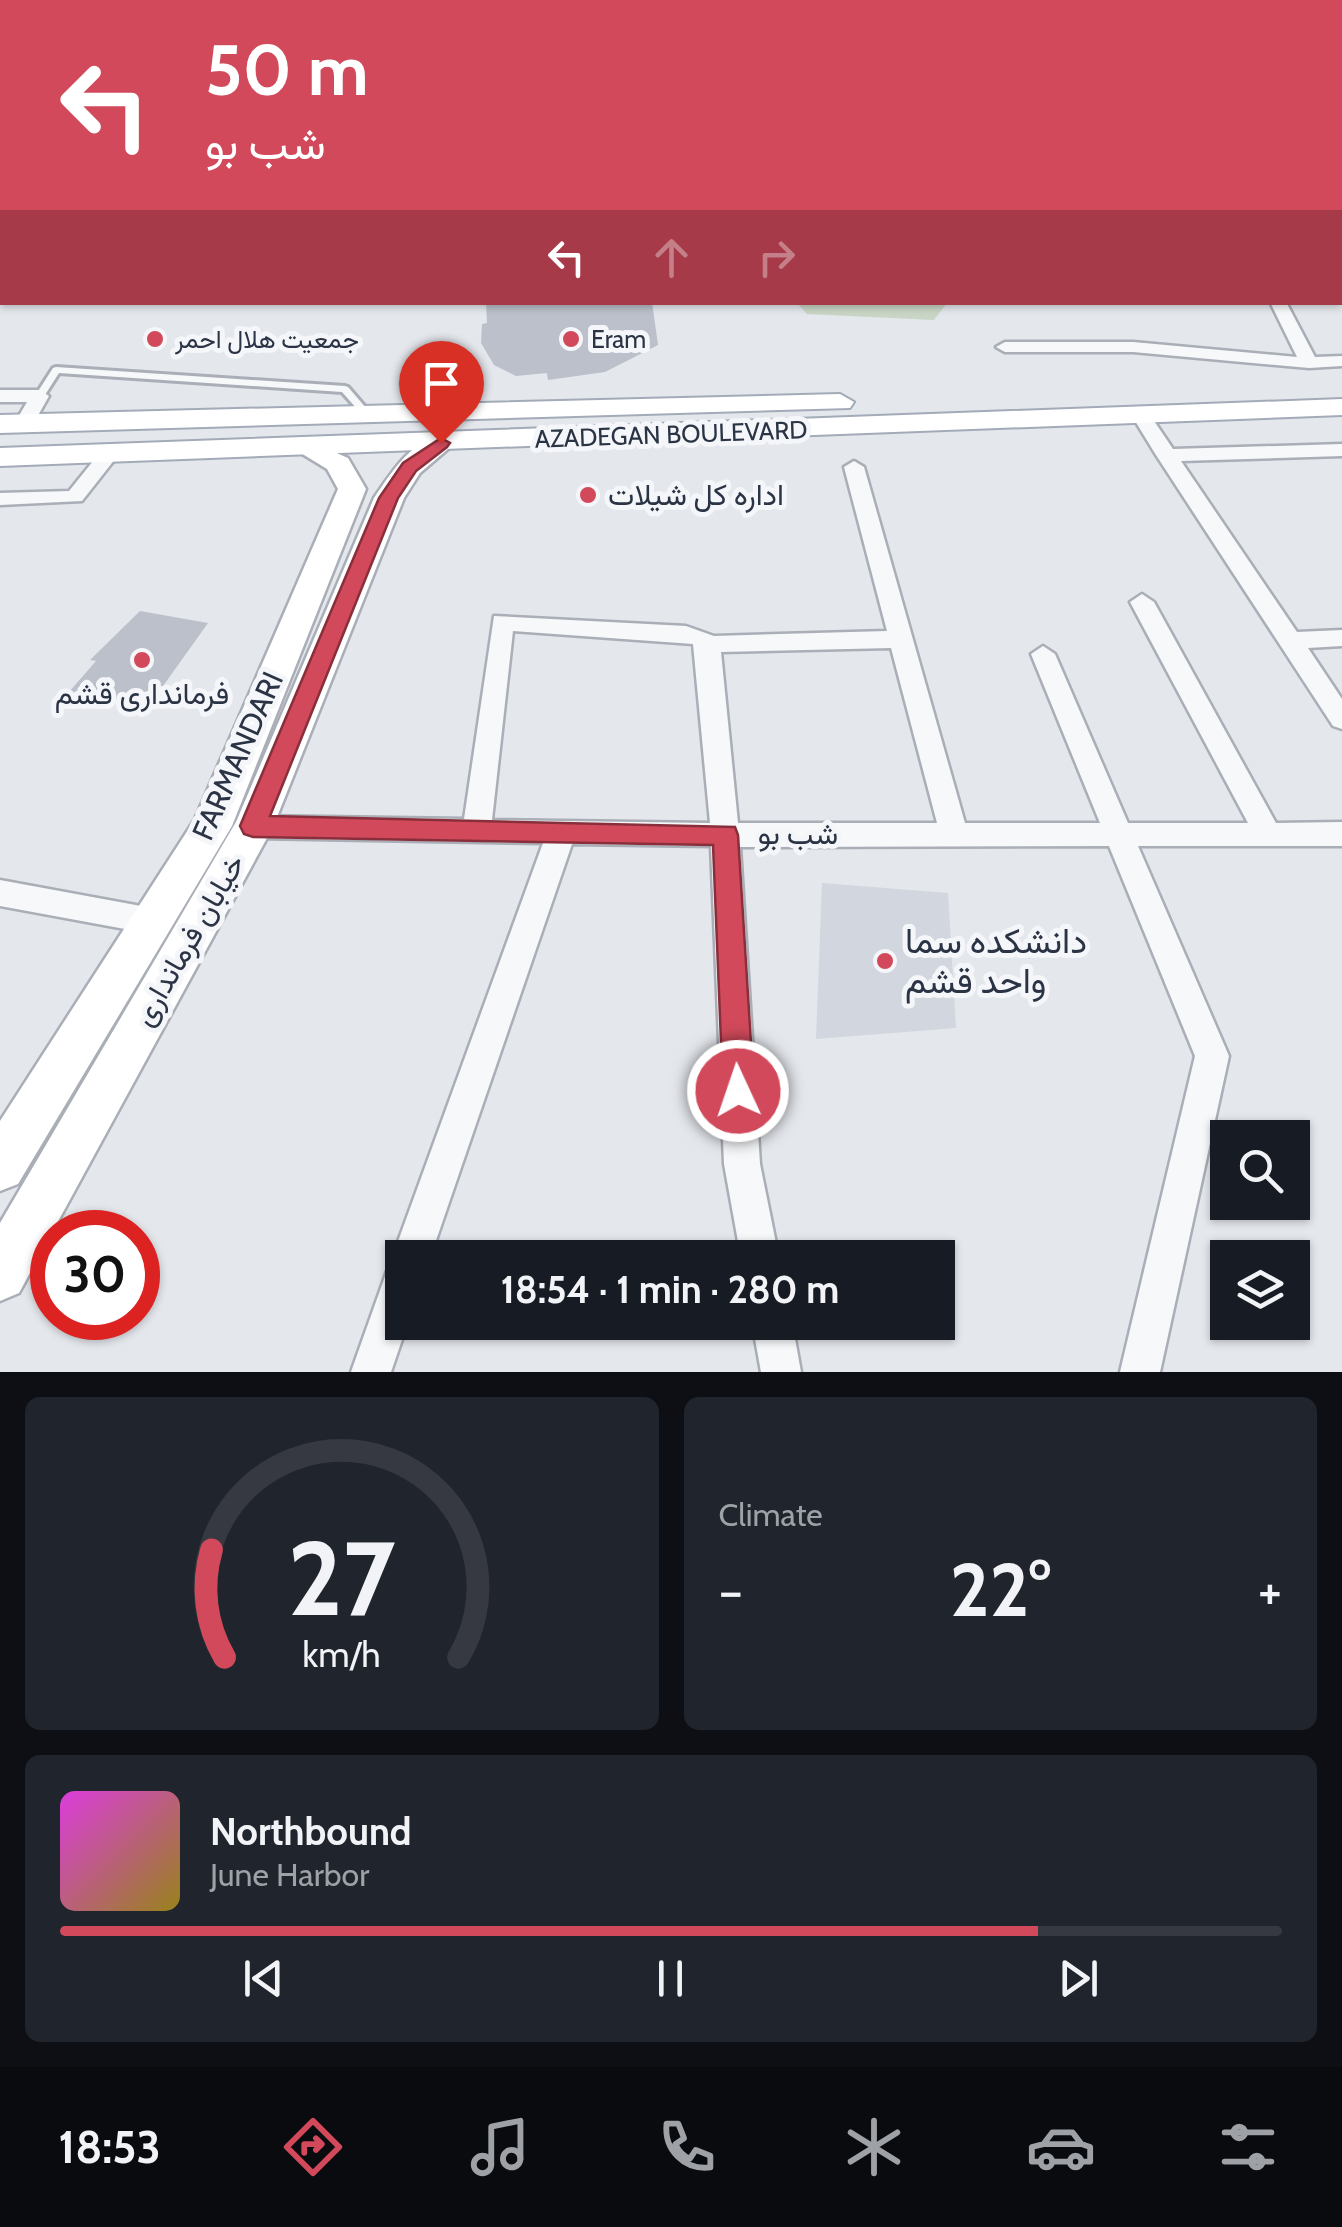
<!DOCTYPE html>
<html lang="en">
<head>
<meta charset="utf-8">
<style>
  :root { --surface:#171b24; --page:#20242c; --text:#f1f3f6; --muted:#9ea1a6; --line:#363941; --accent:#d1495b }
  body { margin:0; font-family:Cabin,Vazirmatn,sans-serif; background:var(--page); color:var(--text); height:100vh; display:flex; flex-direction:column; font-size:38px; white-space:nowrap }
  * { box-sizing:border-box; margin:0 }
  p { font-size:32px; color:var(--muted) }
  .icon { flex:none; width:55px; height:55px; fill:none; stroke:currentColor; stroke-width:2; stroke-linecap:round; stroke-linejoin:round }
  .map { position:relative; height:1372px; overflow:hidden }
  .details { display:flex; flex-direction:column; gap:25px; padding:25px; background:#0d0f14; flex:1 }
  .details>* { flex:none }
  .banner { position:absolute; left:0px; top:0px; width:1342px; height:305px; box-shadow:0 2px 8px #0004; background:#d1495b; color:#fff; overflow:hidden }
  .buttons { position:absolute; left:1210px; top:1120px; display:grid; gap:20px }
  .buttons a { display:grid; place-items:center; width:100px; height:100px; border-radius:0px; background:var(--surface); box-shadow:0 2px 8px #0004; font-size:50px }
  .speed { position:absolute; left:30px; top:1210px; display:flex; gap:20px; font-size:50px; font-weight:700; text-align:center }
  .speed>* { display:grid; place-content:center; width:130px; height:130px; border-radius:50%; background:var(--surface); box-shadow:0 2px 8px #0004; line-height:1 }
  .speed .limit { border:15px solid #d22; background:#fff; color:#111 }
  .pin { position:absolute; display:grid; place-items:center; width:85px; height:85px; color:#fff; margin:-102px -42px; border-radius:50% 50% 50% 0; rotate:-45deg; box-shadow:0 0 10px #0007 }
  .pin .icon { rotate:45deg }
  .me { position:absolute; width:110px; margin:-55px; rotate:357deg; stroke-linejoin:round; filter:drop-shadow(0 0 8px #0008) }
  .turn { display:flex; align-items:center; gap:35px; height:210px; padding:0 40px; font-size:45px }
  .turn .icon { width:130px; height:130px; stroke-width:2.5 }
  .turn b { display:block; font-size:70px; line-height:85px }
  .lanes { display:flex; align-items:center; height:95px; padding:0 40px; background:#0003; justify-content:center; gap:50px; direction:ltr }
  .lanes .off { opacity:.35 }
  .big { font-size:75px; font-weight:700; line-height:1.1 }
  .details .widget { flex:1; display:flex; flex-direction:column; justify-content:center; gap:15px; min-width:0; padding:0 35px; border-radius:15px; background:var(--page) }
  .details .dial { align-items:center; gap:0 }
  .dial svg { height:260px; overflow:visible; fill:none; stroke:var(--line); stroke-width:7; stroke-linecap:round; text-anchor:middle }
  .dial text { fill:var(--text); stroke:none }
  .song { display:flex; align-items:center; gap:30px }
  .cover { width:120px; height:120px; border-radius:15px; background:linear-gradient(135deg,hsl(300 70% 55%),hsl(50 70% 35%)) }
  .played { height:10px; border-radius:5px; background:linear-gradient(90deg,var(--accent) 80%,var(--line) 80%) }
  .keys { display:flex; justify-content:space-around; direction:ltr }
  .heat { display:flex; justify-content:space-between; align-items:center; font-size:55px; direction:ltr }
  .details .tiles { flex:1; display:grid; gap:25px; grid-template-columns:1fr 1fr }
  .widget:last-child { grid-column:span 2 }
  .trip { position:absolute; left:385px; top:1240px; width:570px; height:100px; border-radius:0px; background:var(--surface); box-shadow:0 2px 8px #0004; font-weight:700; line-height:100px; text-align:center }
  .dock { display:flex; height:160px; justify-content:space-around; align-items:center; background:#090b0e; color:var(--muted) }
  .dock .icon { width:70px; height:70px }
  .dock .on { color:var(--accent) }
  .dock b { font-size:45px; color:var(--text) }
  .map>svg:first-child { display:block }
</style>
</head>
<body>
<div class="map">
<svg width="1342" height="1372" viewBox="0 0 1342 1372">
  <rect width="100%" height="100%" fill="#e4e7ec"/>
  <!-- built -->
  <path fill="#d2d6de" d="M822,883L948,893L956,1028L816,1039Z"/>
  <!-- green -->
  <path fill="#c9d6c5" d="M797,303H947L934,320L807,314Z"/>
  <!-- building -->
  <g fill="#bbc0ca">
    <path d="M486,302H652L658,345L605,372L548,380L547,373L516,376L494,365L481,343L482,324L487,323Z"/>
    <path d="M140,611L208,623L163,686L158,685L142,706L69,692L96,661L90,660Z"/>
  </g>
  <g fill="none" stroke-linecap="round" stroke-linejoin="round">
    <defs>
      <g id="lane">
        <path d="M634,0L632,2H627L629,0Z"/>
        <path d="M56,367L345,386L348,387L373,416L371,418H365L342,392L59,373L43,398H37L35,396L53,368Z"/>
      </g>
      <g id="street">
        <path d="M778,0H805L807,2H781Z"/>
        <rect x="1016" y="0" width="10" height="2"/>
        <path d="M1145,0H1186L1188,2H1148Z"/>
        <path d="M1313,0H1326L1328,2H1316Z"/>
        <path d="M1340,7L1342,8V14L1340,13Z"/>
        <rect x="1340" y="37" width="2" height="6"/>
        <rect x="1340" y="76" width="2" height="6"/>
        <rect x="0" y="80" width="2" height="11"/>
        <path d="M2,117V125L0,126V118Z"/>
        <path d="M2,158V167L0,168V159Z"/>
        <rect x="1340" y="179" width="2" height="8"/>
        <rect x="1340" y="229" width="2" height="11"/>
        <path d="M1270,302H1286L1315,357L1342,356V366L1309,368L1133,352H1005L996,347L1005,342H1133L1297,357Z"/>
        <path d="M0,390H40L49,396L31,428L24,430L14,424L27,402H0Z"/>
        <path d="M1141,410L1148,412L1173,449L1342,444V456L1181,461L1297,632L1342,630V646L1308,648L1342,699V729L1333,726L1156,455L1132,416Z"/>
        <path d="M109,448L119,454L82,501L0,505V493L69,491L102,450Z"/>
        <path d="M854,461L864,467L965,823H1100L1031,654L1043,646L1055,654L1128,823H1248L1130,602L1142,594L1154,602L1276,823L1342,822V846H1138L1229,1056L1160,1372H1120L1195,1056L1109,846L740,847L760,1164L779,1258H741L724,1164L711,846L572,844L430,1258H402V1322H408L391,1372H351L388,1268L395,1266L392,1258L543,843L253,838L243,835L239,827L243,819L253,816L464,819L494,616L686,626L714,636L887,631L844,467ZM513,631L693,644L710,823L492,820ZM891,648L937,823H738L721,652Z"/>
        <path d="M0,880L152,908L163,912L167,921L163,930L152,934L0,906Z"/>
        <path d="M752,1322H792L801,1372H761Z"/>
      </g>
      <g id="secondary">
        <path d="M1130,0H1147L1149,2H1132Z"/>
        <rect x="0" y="21" width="2" height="8"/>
        <path d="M1340,165L1342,166V179L1340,178Z"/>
        <path d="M441,435L455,443L420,473L404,498L273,827L19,1293L0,1301V1223L236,822L374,498C391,473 410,442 441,435Z"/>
        <path d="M305,439L348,458L366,489L232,826L18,1184L0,1191V1121L195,819L338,489L327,469L291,447Z"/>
      </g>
      <g id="primary">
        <path d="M840,394L854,402L850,408L0,433V415Z"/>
        <path d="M1342,399V415L0,466V448Z"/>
      </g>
    </defs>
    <!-- lane casing -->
    <use href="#lane" stroke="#a9aeb7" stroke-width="6"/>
    <!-- street casing -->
    <use href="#street" stroke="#a9aeb7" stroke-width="5"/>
    <!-- secondary casing -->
    <use href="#secondary" stroke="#a9aeb7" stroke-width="5"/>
    <!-- primary casing -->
    <use href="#primary" stroke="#a3abb8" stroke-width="4"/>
    <!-- lane -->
    <use href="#lane" fill="#f7f8fa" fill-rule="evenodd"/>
    <!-- street -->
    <use href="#street" fill="#f7f8fa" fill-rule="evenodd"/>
    <!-- secondary -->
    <use href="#secondary" fill="#fff" fill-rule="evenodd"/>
    <!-- primary -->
    <use href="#primary" fill="#fff" fill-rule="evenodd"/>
  </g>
  <!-- route -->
  <path fill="#d1495b" stroke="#882f3b" stroke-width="2.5" d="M441,438L450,443L447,447L416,471L398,498L270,816L735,827L738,835L754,1091L749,1101L738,1106L727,1101L723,1091L713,845L253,837L244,834L240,826L379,498L403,463Z"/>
  <!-- markers -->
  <g fill="#d1495b" stroke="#f4f6f9" stroke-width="4">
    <circle cx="155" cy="339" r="10"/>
    <circle cx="571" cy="339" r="10"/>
    <circle cx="588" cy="495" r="10"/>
    <circle cx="142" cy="660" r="10"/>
    <circle cx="885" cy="961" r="10"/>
  </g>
  <g text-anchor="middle" stroke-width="10" stroke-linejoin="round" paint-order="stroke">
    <!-- far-poi labels -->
    <g font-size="25" fill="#2b3445" stroke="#f4f6f9" text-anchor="start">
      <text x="175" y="348">جمعیت هلال احمر</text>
      <text x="591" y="348">Eram</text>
    </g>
    <!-- far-street labels -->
    <g font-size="25" fill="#2b3445" stroke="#f4f6f9">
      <text transform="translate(671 434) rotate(-2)" y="9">AZADEGAN BOULEVARD</text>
    </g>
    <!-- poi labels -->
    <g font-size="30" fill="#2b3445" stroke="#f4f6f9" text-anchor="start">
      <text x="608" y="505">اداره کل شیلات</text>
      <text x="142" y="704" text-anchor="middle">فرمانداری قشم</text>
    </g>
    <!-- street labels -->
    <g font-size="30" fill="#2b3445" stroke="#f4f6f9">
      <text transform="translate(238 756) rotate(-66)" y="10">FARMANDARI</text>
      <text x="798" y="844">شب بو</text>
      <text transform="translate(189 940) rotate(-60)" y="10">خیابان فرمانداری</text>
    </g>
    <!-- near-poi labels -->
    <g font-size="35" fill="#2b3445" stroke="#f4f6f9" text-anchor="start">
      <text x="905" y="953">دانشکده سما<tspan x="905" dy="40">واحد قشم</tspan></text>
    </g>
  </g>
</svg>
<div class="buttons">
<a><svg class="icon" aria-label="search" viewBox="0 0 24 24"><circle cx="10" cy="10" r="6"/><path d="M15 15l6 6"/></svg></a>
<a><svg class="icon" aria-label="layers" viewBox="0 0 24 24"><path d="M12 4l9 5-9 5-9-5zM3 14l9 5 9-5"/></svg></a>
</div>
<div class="speed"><div class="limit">30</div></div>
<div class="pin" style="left:441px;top:443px;background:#d93025"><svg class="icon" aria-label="arrive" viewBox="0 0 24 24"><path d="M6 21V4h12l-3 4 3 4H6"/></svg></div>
<svg class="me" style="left:738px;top:1091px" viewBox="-20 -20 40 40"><circle r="17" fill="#d1495b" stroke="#fff" stroke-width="3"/><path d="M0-11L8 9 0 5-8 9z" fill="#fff"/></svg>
<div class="trip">18:54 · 1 min · 280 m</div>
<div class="banner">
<div class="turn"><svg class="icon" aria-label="left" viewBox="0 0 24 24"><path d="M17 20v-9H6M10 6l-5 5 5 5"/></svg><div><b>50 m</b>شب بو</div></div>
<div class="lanes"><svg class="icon" aria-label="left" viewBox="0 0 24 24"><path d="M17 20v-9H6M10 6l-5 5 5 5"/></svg><svg class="icon off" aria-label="ahead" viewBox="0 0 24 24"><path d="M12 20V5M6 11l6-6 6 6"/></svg><svg class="icon off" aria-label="right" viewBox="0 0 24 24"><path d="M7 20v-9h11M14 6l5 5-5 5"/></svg></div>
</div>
</div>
<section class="details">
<div class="tiles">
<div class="widget dial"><svg viewBox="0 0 100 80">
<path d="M14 69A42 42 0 1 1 86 69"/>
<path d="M14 69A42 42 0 0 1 10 36" stroke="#d1495b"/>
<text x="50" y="56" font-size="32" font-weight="700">27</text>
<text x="50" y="72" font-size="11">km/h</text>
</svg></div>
<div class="widget"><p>Climate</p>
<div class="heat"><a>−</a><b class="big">22°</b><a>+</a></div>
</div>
<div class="widget">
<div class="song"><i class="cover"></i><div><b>Northbound</b><p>June Harbor</p></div></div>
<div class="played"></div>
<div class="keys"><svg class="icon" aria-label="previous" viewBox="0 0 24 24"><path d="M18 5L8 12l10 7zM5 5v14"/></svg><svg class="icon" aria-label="pause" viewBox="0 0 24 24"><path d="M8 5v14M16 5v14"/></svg><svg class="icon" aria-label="next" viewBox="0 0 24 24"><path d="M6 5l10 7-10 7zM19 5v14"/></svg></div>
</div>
</div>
</section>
<nav class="dock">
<b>18:53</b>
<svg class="icon on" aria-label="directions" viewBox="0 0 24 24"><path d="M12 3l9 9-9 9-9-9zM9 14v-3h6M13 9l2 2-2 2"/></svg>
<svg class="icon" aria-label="music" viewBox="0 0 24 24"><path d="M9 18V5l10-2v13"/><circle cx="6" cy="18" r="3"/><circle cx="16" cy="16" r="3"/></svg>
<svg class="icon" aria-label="phone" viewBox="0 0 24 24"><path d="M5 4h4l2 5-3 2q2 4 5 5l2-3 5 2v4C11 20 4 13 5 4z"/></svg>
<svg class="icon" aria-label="climate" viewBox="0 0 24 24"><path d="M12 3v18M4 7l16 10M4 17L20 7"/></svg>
<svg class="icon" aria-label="car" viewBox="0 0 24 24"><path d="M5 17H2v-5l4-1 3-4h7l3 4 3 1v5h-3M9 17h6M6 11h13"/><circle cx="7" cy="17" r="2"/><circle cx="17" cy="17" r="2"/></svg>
<svg class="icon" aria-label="filters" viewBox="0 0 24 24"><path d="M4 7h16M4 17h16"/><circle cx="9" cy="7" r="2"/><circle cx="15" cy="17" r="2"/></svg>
</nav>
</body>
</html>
